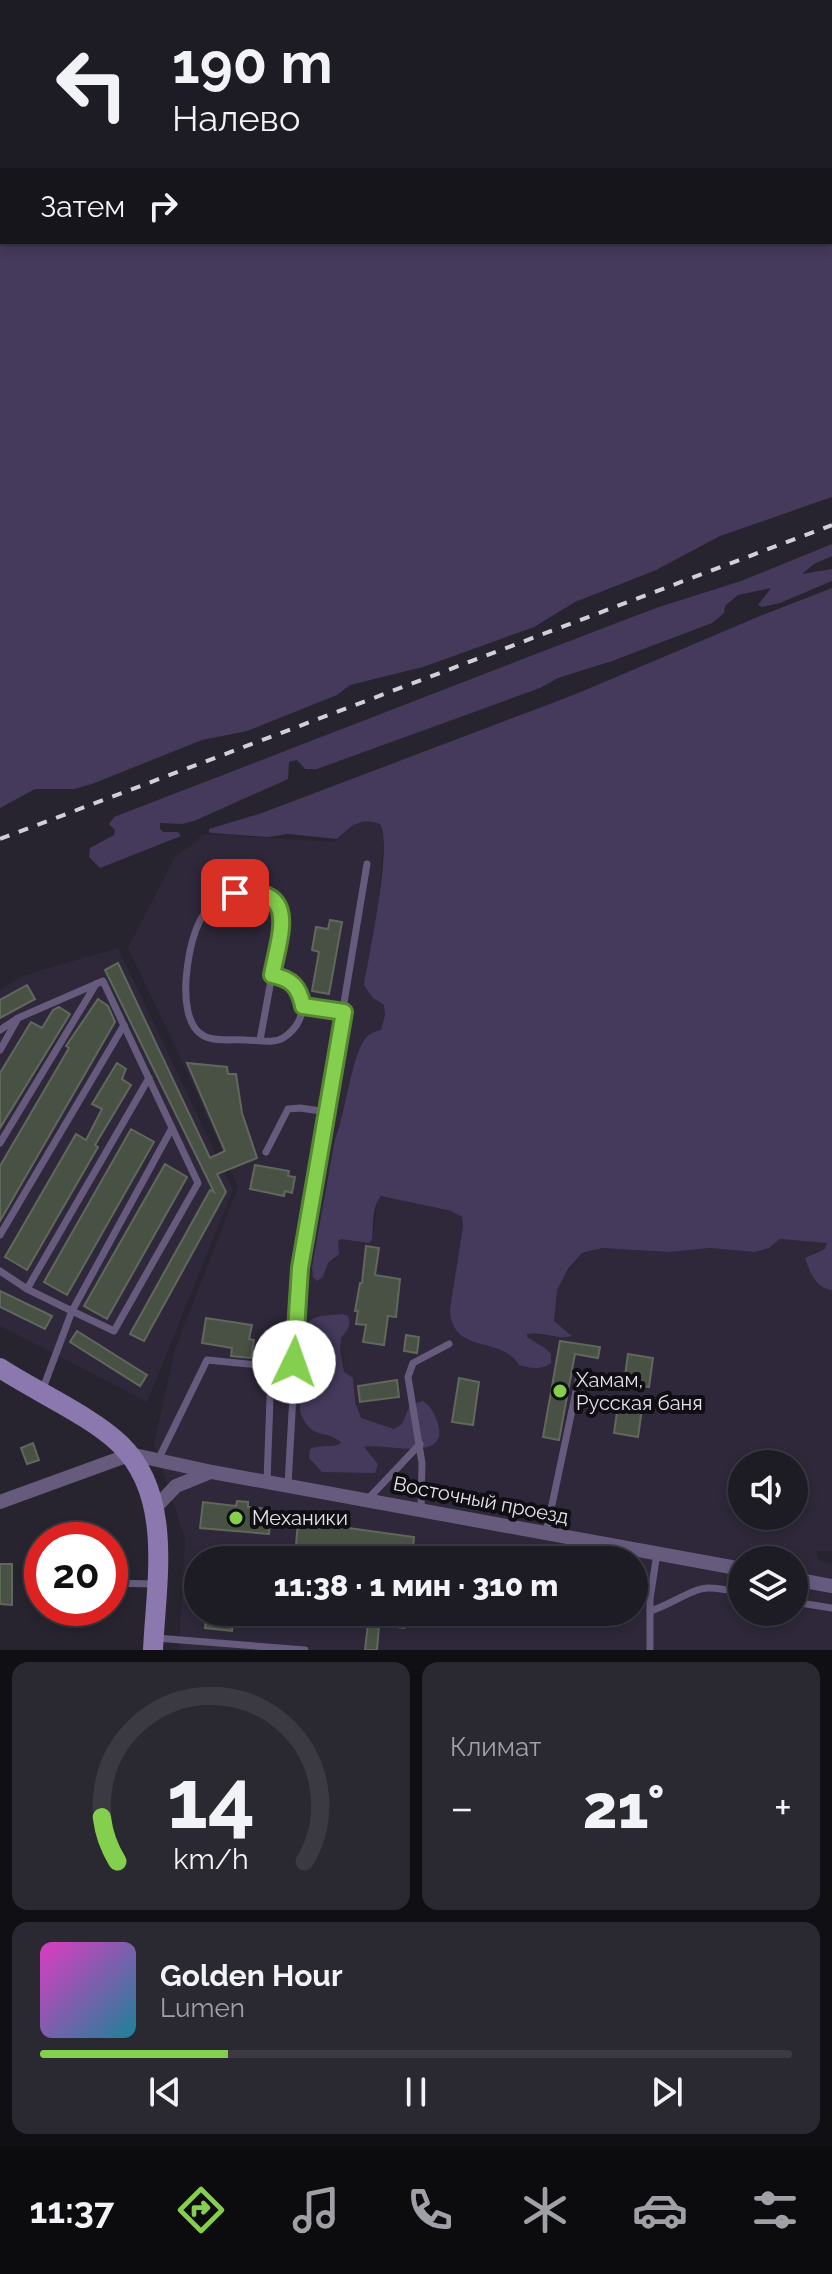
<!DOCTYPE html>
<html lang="ru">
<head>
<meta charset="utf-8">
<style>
  :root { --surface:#1d1b23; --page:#2a2830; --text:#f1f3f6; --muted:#a0a1a6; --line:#3b3941; --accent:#84cf4d }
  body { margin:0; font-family:Raleway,sans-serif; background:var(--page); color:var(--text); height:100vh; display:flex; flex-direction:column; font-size:30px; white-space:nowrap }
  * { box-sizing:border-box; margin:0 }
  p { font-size:26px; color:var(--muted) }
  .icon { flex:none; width:44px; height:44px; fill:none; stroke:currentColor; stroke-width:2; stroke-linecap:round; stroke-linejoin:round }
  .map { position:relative; height:1650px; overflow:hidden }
  .details { display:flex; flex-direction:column; gap:12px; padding:12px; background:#100f13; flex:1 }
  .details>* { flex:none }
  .guide { position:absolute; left:0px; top:0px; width:832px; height:244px; box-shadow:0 4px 12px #0003,0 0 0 2px var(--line); background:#1d1b23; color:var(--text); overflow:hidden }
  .tools { position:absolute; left:728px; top:1450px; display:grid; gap:16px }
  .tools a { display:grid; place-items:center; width:80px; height:80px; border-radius:50%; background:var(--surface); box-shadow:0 4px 12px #0003,0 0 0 2px var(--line); font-size:40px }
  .speed { position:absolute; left:24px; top:1522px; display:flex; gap:16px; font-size:40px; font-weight:700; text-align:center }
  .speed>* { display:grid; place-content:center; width:104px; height:104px; border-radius:50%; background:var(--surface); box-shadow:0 4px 12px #0003,0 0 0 2px var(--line); line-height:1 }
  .speed .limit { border:12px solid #d22; background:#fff; color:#111 }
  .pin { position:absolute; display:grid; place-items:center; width:68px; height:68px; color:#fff; margin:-34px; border-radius:16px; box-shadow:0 4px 12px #0006 }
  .me { position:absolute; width:88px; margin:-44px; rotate:3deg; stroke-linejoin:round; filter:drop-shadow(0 0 6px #0008) }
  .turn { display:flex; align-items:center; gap:28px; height:168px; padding:0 40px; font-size:36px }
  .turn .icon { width:104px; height:104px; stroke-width:2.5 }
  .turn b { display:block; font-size:56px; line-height:68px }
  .then { display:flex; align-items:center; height:76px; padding:0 40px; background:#0003; gap:16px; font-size:30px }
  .big { font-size:60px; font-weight:800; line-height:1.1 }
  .details .tile { flex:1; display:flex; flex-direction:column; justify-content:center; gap:12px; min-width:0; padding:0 28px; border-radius:16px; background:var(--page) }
  .details .dial { align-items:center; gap:0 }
  .dial svg { height:208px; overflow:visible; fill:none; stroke:var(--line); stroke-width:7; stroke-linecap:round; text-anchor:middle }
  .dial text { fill:var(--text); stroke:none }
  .song { display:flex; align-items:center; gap:24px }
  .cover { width:96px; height:96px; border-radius:12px; background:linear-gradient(135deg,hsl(310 70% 55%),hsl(190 70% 35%)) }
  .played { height:8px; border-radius:4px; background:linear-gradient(90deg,var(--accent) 25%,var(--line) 25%) }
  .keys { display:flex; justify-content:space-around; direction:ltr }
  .heat { display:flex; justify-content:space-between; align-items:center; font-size:44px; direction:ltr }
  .details .tiles { flex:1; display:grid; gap:12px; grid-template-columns:1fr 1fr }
  .tile:last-child { grid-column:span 2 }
  .trip { position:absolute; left:184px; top:1546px; width:464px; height:80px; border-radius:40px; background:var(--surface); box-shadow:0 4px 12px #0003,0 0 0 2px var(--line); font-weight:800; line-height:80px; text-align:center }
  .tabs { display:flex; height:128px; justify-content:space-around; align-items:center; background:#0c0b0e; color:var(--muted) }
  .tabs .icon { width:56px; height:56px }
  .tabs .active { color:var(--accent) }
  .tabs b { font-size:36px; color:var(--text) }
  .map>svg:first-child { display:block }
</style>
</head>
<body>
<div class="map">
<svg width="832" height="1650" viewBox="0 0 832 1650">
  <rect width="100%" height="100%" fill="#27242f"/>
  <!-- built -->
  <g fill="#2e283a" fill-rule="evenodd">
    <path d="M359,821H374L380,824L384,830L373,998L384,1005L385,1015L382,1030L369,1035L335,1139L323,1277L328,1263L335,1259L338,1241L341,1238L369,1243L374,1229L377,1199L380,1196L457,1213L462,1217L463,1226L450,1309L501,1350L514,1356L520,1365L545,1348L527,1337V1333L554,1337L571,1333L559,1327L554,1321L553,1312L557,1290L562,1279L582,1254L602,1248L669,1252L710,1248L755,1252L769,1248L780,1239L828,1243L826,1249L812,1253L826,1289L832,1290V1551H816L819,1560L832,1563V1650H179L185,1539L154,1443L175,1350L238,1187L182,1061L128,948L175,857L205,834L335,842L349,826ZM742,1464H794V1516H742ZM198,1560H634V1612H198ZM742,1560H794V1612H742Z"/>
    <path d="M118,948L233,1190L147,1402L0,1326V990L24,975Z"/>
  </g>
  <!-- green -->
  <g fill="#453a5c" fill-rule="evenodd">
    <path d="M0,0H832V497L720,536L656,570L575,602L534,627L423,667L350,685L337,695L247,731L202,740L92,784L74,789H35L0,808ZM2,2H830V242H2Z"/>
    <path d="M832,544V556L814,564L802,574L832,569V581L780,603L762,607L758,605L771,588L738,595L725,606L724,613L712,623L612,661L558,678L540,688L317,769H305L297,760L289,762L288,779L194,821L182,824L160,823V829L163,832H178L181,836L100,868L89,857L90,848L114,835L115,830L109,824L114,817L593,632L659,607L741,581Z"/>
    <path d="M832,588V1290C815,1288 810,1272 805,1258L825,1249L827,1243L780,1239L769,1248L755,1252L710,1248L669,1252L602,1248L582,1253L568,1269L557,1290L554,1321L572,1336C557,1340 542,1331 527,1334V1337L545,1348L551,1354V1363C540,1371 532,1368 519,1365C500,1334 452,1356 450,1309L463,1226L462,1217L451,1211L381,1196C371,1208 374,1226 372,1240L369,1243L341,1239L338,1241L339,1254L328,1263L323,1277L317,1281L313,1277L312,1267L335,1139C346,1115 352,1047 369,1035C373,1032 377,1031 381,1030L385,1015L384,1005L373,998L364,985C369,956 393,843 380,824C361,816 350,826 337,839L288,834L268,837L212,833L209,832V829L262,813L576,694L760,616Z"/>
    <path d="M342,1314L348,1316C352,1326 347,1330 341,1338L340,1350L344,1372L353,1378L355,1402L361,1418L394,1429L402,1424L410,1405L423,1401C432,1407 437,1418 439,1428C445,1463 381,1442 364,1447L378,1464L375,1473L322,1472L309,1458L310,1449C317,1445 330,1447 338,1445L341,1442C324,1428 311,1442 300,1411L303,1334C309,1312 322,1317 342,1314Z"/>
  </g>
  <!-- building -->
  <g fill="#495145" stroke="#60685c" stroke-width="2">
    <path d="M330,920L342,922L329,994L312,991L319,952L312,950L316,927L328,929Z"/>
    <path d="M118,963L210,1158L225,1151L187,1063L227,1067L228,1074H236L242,1113L257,1158L217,1174L226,1192L144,1341L130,1334L210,1190L214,1192L105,970Z"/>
    <path d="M27,985L35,999L0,1018V1000Z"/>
    <path d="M98,999L108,1006L115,1022L0,1221V1166L69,1048L66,1046Z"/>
    <path d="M59,1007L70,1014L0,1128V1073L31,1022L42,1028L53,1010Z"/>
    <path d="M117,1063L126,1069L122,1079L131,1085L95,1145L98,1147L27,1270L5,1257L76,1134L86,1140L102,1109L92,1104Z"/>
    <path d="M131,1129L154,1142L67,1295L44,1282Z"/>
    <path d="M165,1164L187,1177L107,1319L84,1306Z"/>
    <path d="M255,1165L289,1171L288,1176L295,1177L292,1193L285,1191L284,1196L250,1189Z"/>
    <path d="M366,1246L379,1248L375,1275L400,1279L396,1317L388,1316L384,1345L363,1342L366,1325L356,1324L358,1311H355L360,1283H362Z"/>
    <path d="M0,1291L52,1316L45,1329L0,1307Z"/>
    <path d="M206,1318L252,1325L249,1339L254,1340L251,1358L231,1356L232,1348L202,1343Z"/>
    <path d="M77,1331L147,1375L140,1386L70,1342Z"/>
    <path d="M406,1335L419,1337L417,1353L404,1351Z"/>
    <path d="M560,1341L600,1347L598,1358L575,1354L559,1440L543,1437Z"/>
    <path d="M628,1354L653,1358L649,1387L624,1383Z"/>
    <path d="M459,1378L479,1382L473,1425L452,1422Z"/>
    <path d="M397,1380L399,1397L360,1402L358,1386Z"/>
    <path d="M618,1405L642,1409L638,1437L614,1433Z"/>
    <path d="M33,1443L39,1460L27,1464L21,1448Z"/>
    <path d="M237,1501L248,1502V1507L271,1509L269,1534L200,1528L203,1502L236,1506Z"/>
    <path d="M298,1521L414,1537L412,1560H342L343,1550L296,1545Z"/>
    <path d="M0,1564H12V1605L0,1604Z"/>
    <path d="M207,1612H234L232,1631L205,1628Z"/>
    <path d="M325,1612H406L404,1628L379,1625L377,1650H365L368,1624L325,1619Z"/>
  </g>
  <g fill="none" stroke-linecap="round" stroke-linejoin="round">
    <!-- service -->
    <g stroke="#665b7d" stroke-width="7">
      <path d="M303,1006L344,1012"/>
      <path d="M0,1030L18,1018L103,981L198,1183L114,1331L72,1311L42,1391"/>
      <path d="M260,1040L282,921C281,887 238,883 216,901C194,917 188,955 186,980C185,997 186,1027 204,1036C215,1042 234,1039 246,1040C258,1040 273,1044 283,1038C312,1020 308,981 272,975"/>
      <path d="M0,1050L17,1020"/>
      <path d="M0,1143L96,984"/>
      <path d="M266,1152L288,1109L300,1108L328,1112"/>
      <path d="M0,1235L124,1025"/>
      <path d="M0,1271L27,1289L72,1311L172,1128"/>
      <path d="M27,1289L149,1078"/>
      <path d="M158,1460L207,1360L268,1366L271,1370L267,1481"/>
      <path d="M288,1485L300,1268L367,864"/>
      <path d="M368,1499L420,1444"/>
      <path d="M421,1509L422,1463L408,1377L413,1363L449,1344"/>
      <path d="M546,1533L579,1377"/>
      <path d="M36,1582H42"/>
      <path d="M110,1583L154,1584"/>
      <path d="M634,1590L651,1585"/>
      <path d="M794,1602L832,1608"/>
      <path d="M650,1611C669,1606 693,1587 710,1588C720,1588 732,1591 742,1593"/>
      <path d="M156,1638L305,1650"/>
      <path d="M650,1650V1599L657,1553"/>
    </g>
    <!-- minor -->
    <g stroke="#665b7d" stroke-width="14">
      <path d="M0,1502L129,1455L139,1456L212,1472L742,1569"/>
      <path d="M155,1508L176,1486L208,1473"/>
      <path d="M794,1579L832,1586"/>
    </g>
    <!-- secondary -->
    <path stroke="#8a78ae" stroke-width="20" d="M0,1368C35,1391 91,1416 120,1444C174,1496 156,1583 153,1650"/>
    <!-- rail -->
    <path stroke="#d1cfd8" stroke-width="4" stroke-dasharray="10 10" stroke-linecap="butt" d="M0,839L832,525"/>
  </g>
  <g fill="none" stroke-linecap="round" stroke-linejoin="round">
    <defs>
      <path id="route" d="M235,893C300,886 280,933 272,975C292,979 299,987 303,1006L344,1012L300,1268L294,1362"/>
    </defs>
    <!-- route casing -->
    <use href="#route" stroke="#568732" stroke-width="20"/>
    <!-- route -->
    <use href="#route" stroke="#84cf4d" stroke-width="14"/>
  </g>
  <!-- markers -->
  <g fill="#84cf4d" stroke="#100e13" stroke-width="3">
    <circle cx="560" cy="1391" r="8"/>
    <circle cx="236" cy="1518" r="8"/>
  </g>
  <g text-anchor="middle" stroke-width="8" stroke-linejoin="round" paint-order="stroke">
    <!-- poi labels -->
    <g font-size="20" fill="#e5e3eb" stroke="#100e13" text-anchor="start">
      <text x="576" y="1387">Хамам,<tspan x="576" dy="23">Русская баня</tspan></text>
      <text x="252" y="1525">Механики</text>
    </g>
    <!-- street labels -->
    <g font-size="20" fill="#e5e3eb" stroke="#100e13">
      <text transform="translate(481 1500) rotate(11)" y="7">Восточный проезд</text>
    </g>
  </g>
</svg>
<div class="tools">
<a><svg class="icon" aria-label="sound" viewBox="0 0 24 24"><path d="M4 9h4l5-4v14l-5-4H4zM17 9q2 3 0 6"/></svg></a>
<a><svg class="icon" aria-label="layers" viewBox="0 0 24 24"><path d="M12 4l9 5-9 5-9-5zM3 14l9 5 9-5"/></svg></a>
</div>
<div class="speed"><div class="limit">20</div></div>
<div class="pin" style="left:235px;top:893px;background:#d93025"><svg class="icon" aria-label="arrive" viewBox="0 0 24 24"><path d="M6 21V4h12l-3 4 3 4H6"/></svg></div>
<svg class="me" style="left:294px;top:1362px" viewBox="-20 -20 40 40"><circle r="19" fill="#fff"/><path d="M0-13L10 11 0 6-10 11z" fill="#84cf4d"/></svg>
<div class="trip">11:38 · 1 мин · 310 m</div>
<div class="guide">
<div class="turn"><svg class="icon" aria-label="left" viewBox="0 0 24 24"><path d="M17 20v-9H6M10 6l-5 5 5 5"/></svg><div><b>190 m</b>Налево</div></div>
<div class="then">Затем<svg class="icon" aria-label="right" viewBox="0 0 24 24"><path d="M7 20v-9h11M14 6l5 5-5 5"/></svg></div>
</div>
</div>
<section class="details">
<div class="tiles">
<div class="tile dial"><svg viewBox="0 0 100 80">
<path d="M14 69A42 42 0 1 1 86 69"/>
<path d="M14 69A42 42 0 0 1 8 52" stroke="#84cf4d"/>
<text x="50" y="56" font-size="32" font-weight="700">14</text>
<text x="50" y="72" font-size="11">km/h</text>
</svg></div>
<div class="tile"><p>Климат</p>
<div class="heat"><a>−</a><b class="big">21°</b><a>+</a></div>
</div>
<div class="tile">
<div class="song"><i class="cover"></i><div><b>Golden Hour</b><p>Lumen</p></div></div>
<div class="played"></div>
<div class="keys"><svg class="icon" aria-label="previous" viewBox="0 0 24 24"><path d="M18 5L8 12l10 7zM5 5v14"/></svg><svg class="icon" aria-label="pause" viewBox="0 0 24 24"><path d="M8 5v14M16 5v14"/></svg><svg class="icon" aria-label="next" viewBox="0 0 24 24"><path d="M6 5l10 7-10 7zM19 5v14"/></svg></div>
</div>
</div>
</section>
<nav class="tabs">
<b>11:37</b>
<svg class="icon active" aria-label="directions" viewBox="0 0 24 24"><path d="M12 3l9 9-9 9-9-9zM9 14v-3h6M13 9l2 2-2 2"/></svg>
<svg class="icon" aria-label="music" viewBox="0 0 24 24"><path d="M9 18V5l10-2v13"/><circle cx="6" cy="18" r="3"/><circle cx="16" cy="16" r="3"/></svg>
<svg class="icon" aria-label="phone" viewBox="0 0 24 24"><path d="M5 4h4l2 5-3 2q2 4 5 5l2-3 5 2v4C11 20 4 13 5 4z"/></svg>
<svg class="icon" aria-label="climate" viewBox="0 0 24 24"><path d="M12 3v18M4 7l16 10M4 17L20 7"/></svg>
<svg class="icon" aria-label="car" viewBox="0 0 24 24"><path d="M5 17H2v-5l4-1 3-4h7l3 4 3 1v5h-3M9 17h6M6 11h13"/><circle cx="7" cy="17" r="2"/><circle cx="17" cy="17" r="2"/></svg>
<svg class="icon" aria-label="filters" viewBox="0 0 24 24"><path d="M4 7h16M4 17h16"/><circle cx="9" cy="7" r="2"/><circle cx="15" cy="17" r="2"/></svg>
</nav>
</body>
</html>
